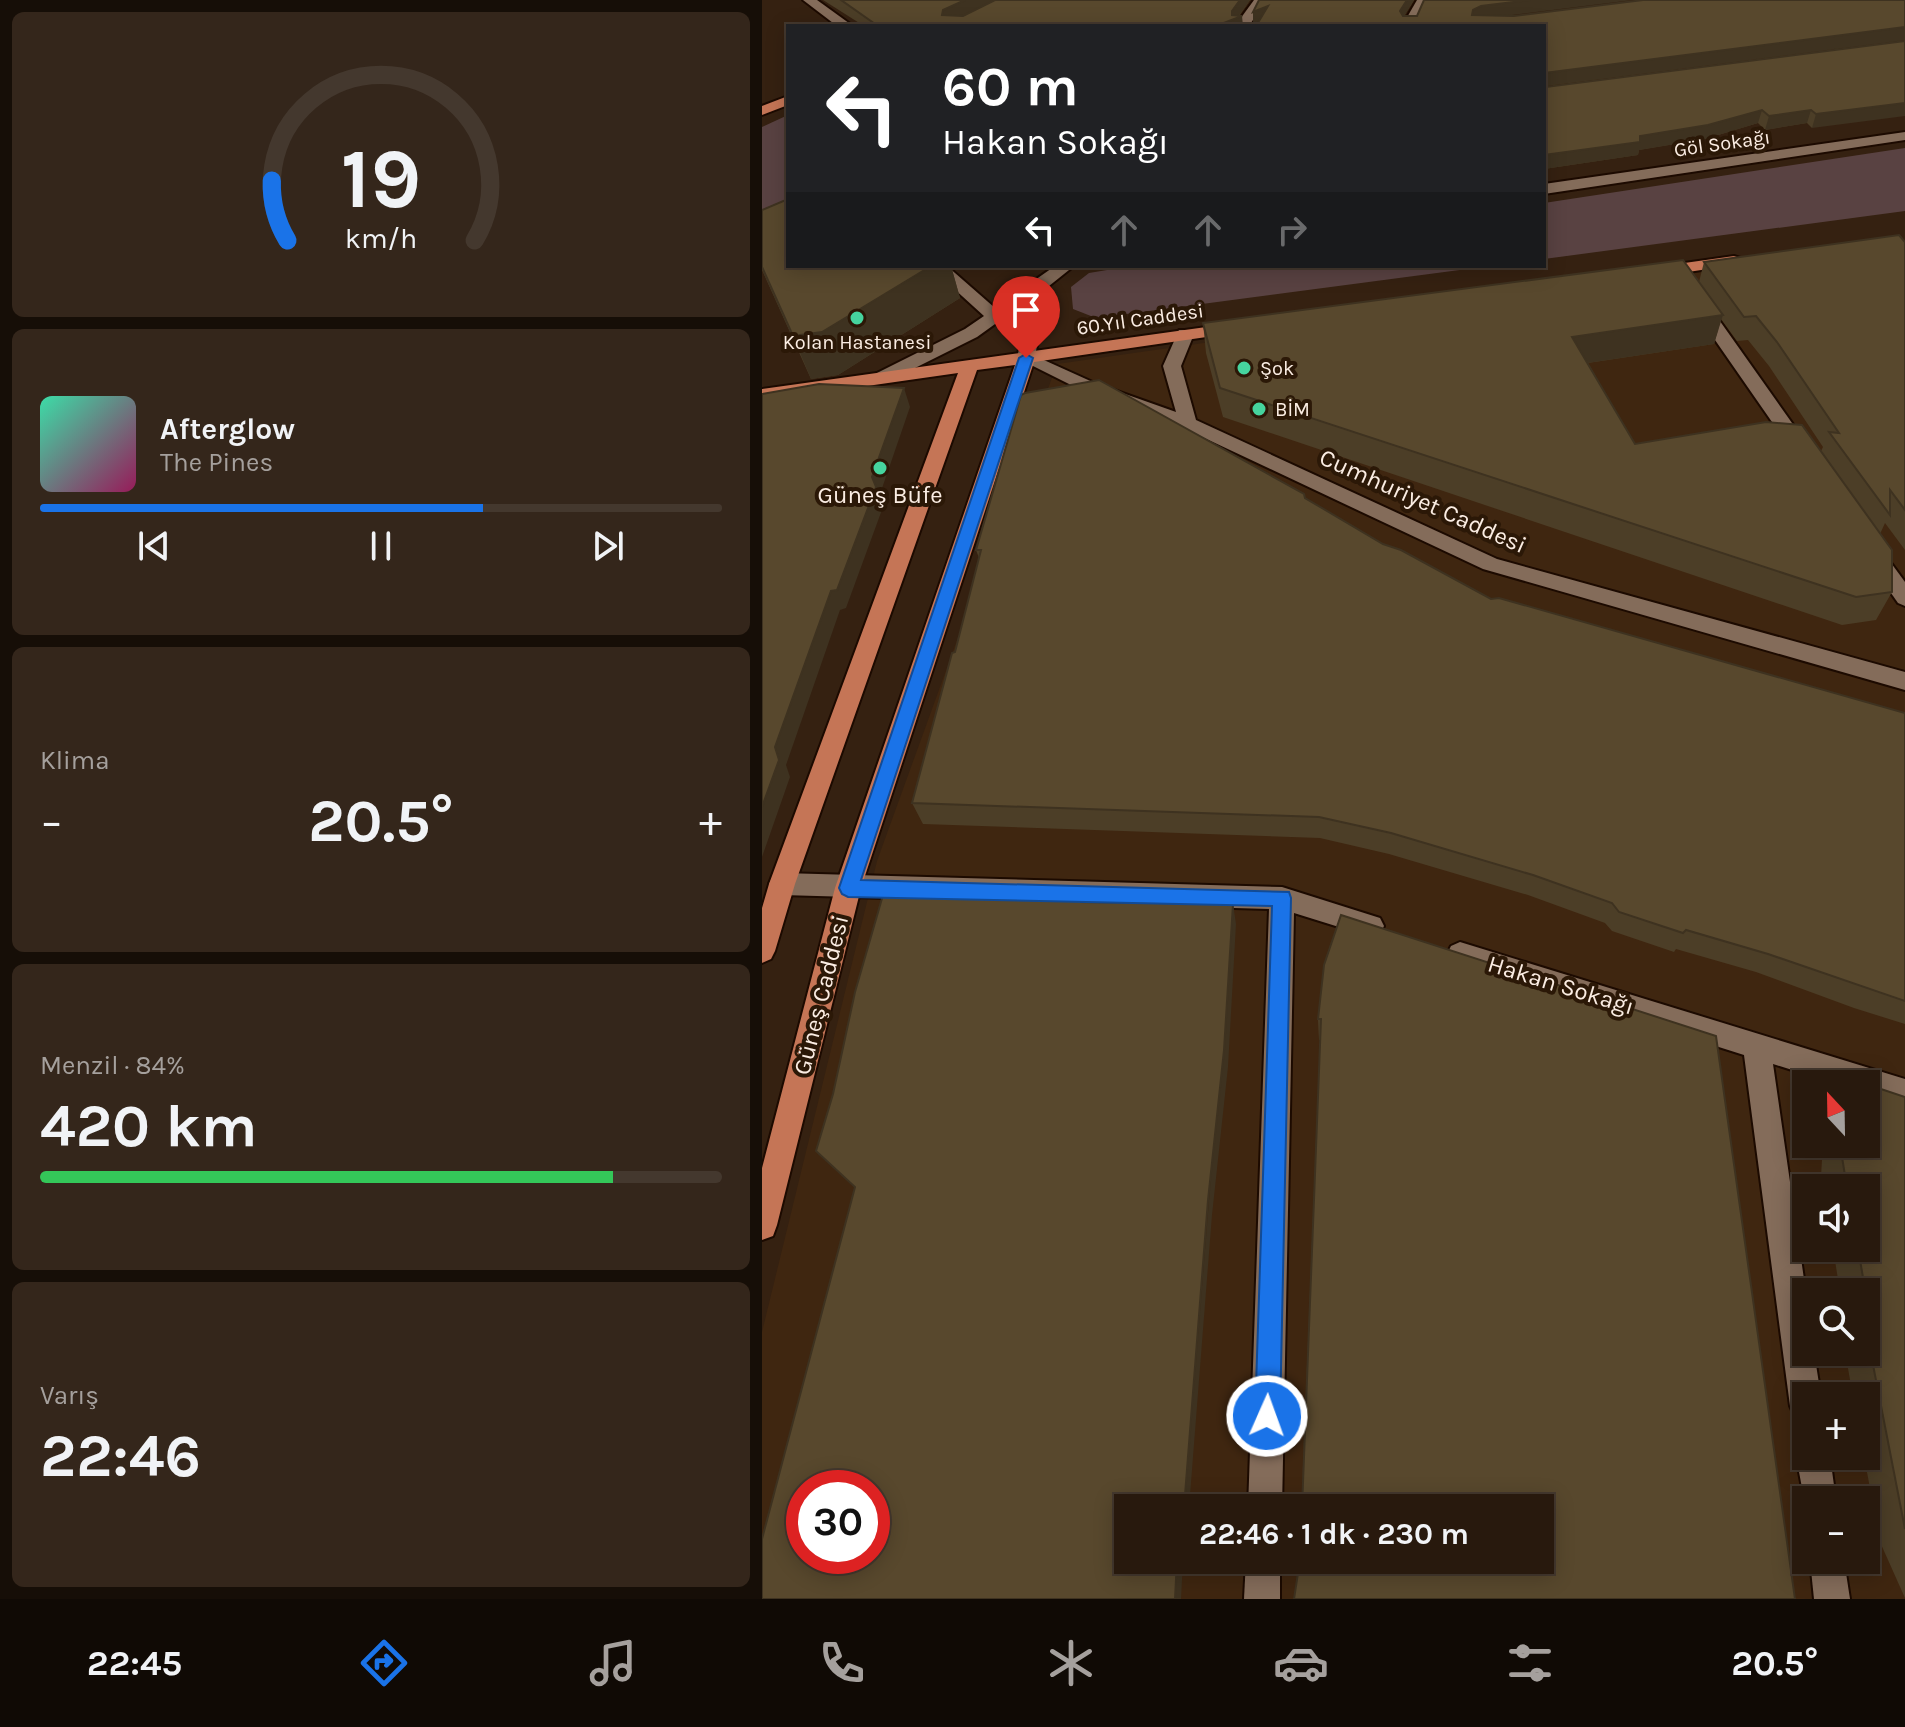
<!DOCTYPE html>
<html lang="tr">
<head>
<meta charset="utf-8">
<style>
  :root { --surface:#28190d; --page:#34261b; --text:#f1f3f6; --muted:#a5a09d; --line:#44382e; --accent:#1a73e8 }
  body { margin:0; font-family:Karla,sans-serif; background:var(--page); color:var(--text); height:100vh; display:flex; flex-direction:column; font-size:30px; white-space:nowrap }
  * { box-sizing:border-box; margin:0 }
  p { font-size:26px; color:var(--muted) }
  .icon { flex:none; width:44px; height:44px; fill:none; stroke:currentColor; stroke-width:2; stroke-linecap:round; stroke-linejoin:round }
  .map { position:relative; flex:1; overflow:hidden }
  .sheet { display:flex; flex-direction:column; gap:12px; padding:12px; background:#160e07; width:762px }
  .sheet>* { flex:none }
  .hud { position:absolute; left:24px; top:24px; width:760px; height:244px; border-radius:0px; box-shadow:0 4px 20px #0003,0 0 0 2px var(--line); background:#202124; color:#fff; overflow:hidden }
  .needle { width:52px; rotate:338deg }
  .fabs { position:absolute; left:1030px; top:1070px; display:grid; gap:16px }
  .fabs a { display:grid; place-items:center; width:88px; height:88px; border-radius:0px; background:var(--surface); box-shadow:0 4px 20px #0003,0 0 0 2px var(--line); font-size:40px }
  .speed { position:absolute; left:24px; top:1470px; display:flex; gap:16px; font-size:40px; font-weight:700; text-align:center }
  .speed>* { display:grid; place-content:center; width:104px; height:104px; border-radius:50%; background:var(--surface); box-shadow:0 4px 20px #0003,0 0 0 2px var(--line); line-height:1 }
  .speed .limit { border:12px solid #d22; background:#fff; color:#111 }
  .pin { position:absolute; display:grid; place-items:center; width:68px; height:68px; color:#fff; margin:-82px -34px; border-radius:50% 50% 50% 0; rotate:-45deg; box-shadow:0 0 8px #0007 }
  .pin .icon { rotate:45deg }
  .me { position:absolute; width:88px; margin:-44px; rotate:2deg; stroke-linejoin:round; filter:drop-shadow(0 0 6px #0008) }
  .turn { display:flex; align-items:center; gap:28px; height:168px; padding:0 24px; font-size:36px }
  .turn .icon { width:104px; height:104px; stroke-width:2.5 }
  .turn b { display:block; font-size:56px; line-height:68px }
  .lanes { display:flex; align-items:center; height:76px; padding:0 24px; background:#0003; justify-content:center; gap:40px; direction:ltr }
  .lanes .off { opacity:.35 }
  .big { font-size:60px; font-weight:700; line-height:1.1 }
  .sheet .tile { flex:1; display:flex; flex-direction:column; justify-content:center; gap:12px; min-width:0; padding:0 28px; border-radius:12px; background:var(--page) }
  .sheet .dial { align-items:center; gap:0 }
  .dial svg { height:208px; overflow:visible; fill:none; stroke:var(--line); stroke-width:7; stroke-linecap:round; text-anchor:middle }
  .dial text { fill:var(--text); stroke:none }
  .song { display:flex; align-items:center; gap:24px }
  .cover { width:96px; height:96px; border-radius:12px; background:linear-gradient(135deg,hsl(160 70% 55%),hsl(330 70% 35%)) }
  .played { height:8px; border-radius:4px; background:linear-gradient(90deg,var(--accent) 65%,var(--line) 65%) }
  .keys { display:flex; justify-content:space-around; direction:ltr }
  .heat { display:flex; justify-content:space-between; align-items:center; font-size:44px; direction:ltr }
  .charge { height:12px; border-radius:6px; background:linear-gradient(90deg,#34c759 84%,var(--line) 0) }
  .trip { position:absolute; left:352px; top:1494px; width:440px; height:80px; border-radius:0px; background:var(--surface); box-shadow:0 4px 20px #0003,0 0 0 2px var(--line); font-weight:700; line-height:80px; text-align:center }
  .dock { display:flex; height:128px; justify-content:space-around; align-items:center; background:#100a05; color:var(--muted) }
  .dock .icon { width:56px; height:56px }
  .dock .on { color:var(--accent) }
  .dock b { font-size:36px; color:var(--text) }
  main { display:flex; flex:1; min-height:0 }
  .map>svg:first-child { display:block }
</style>
</head>
<body>
<main>
<section class="sheet">
<div class="tile dial"><svg viewBox="0 0 100 80">
<path d="M14 69A42 42 0 1 1 86 69"/>
<path d="M14 69A42 42 0 0 1 8 46" stroke="#1a73e8"/>
<text x="50" y="56" font-size="32" font-weight="700">19</text>
<text x="50" y="72" font-size="11">km/h</text>
</svg></div>
<div class="tile">
<div class="song"><i class="cover"></i><div><b>Afterglow</b><p>The Pines</p></div></div>
<div class="played"></div>
<div class="keys"><svg class="icon" aria-label="previous" viewBox="0 0 24 24"><path d="M18 5L8 12l10 7zM5 5v14"/></svg><svg class="icon" aria-label="pause" viewBox="0 0 24 24"><path d="M8 5v14M16 5v14"/></svg><svg class="icon" aria-label="next" viewBox="0 0 24 24"><path d="M6 5l10 7-10 7zM19 5v14"/></svg></div>
</div>
<div class="tile"><p>Klima</p>
<div class="heat"><a>−</a><b class="big">20.5°</b><a>+</a></div>
</div>
<div class="tile"><p>Menzil · 84%</p><b class="big">420 km</b><div class="charge"></div></div>
<div class="tile"><p>Varış</p><b class="big">22:46</b></div>
</section>
<div class="map">
<svg width="1143" height="1599" viewBox="0 0 1143 1599">
  <rect width="100%" height="100%" fill="#352111"/>
  <!-- built -->
  <path fill="#3f2610" fill-rule="evenodd" d="M1143,243V1599H0V1332L115,861L295,364ZM1044,1084H1104V1144H1044ZM1044,1188H1104V1248H1044ZM1044,1292H1104V1352H1044ZM1044,1396H1104V1456H1044ZM42,1488H110V1556H42ZM1044,1500H1104V1560H1044ZM366,1508H778V1560H366Z"/>
  <!-- green -->
  <g fill="#594242">
    <path d="M26,115V217L0,228V127Z"/>
    <path d="M1143,148V211L782,259V203Z"/>
    <path d="M369,266H728L334,318L311,309L309,287L327,273Z"/>
  </g>
  <g fill="none" stroke-linecap="round" stroke-linejoin="round">
    <defs>
      <g id="minor">
        <path d="M41,0H55L91,26H75Z"/>
        <path d="M492,0H504L487,26H473Z"/>
        <path d="M655,0H667L654,26H640Z"/>
        <path d="M1143,132V140L782,194V184Z"/>
        <path d="M167,266H185L233,308L293,266H312L287,286L273,356L335,384L414,412L401,366L417,330H429L432,334L419,366L434,420L735,559L1143,672V690L721,569L419,427L323,392L255,358L268,299L215,337L127,381H115L112,377L115,373L203,329L222,316Z"/>
        <path d="M937,299L943,300L1047,447L1050,451L1047,455H1033L928,304Z"/>
        <path d="M1111,546L1118,548L1143,582V606L1136,603L1101,553L1104,548Z"/>
        <path d="M20,873L520,887L618,918L622,926L618,934L609,937L532,913L520,1508H486L507,909L20,895L11,892L7,884L11,876Z"/>
        <path d="M698,942L1143,1079V1105L1104,1093V1084H1075L1011,1064L1044,1293V1352H1052L1059,1396H1044V1422L1033,1417L1028,1406L982,1055L689,962L685,954L689,946Z"/>
        <path d="M1044,1442V1456H1068L1074,1500H1044V1509L1034,1456L1039,1444Z"/>
        <path d="M484,1560H518V1599H482Z"/>
        <path d="M1048,1560H1082L1088,1599H1052Z"/>
      </g>
      <g id="major">
        <path d="M26,96V105L0,115V106Z"/>
        <path d="M972,256L978,258L980,261L978,264L894,277L886,272L894,267Z"/>
        <path d="M473,323L482,328L479,332L272,362L99,888L15,1225L11,1236L0,1240V1168L73,888L253,365L215,370L33,884L13,951L9,959L0,963V908L7,884L196,373L0,401V389Z"/>
      </g>
    </defs>
    <!-- minor casing -->
    <use href="#minor" stroke="#1c0a00" stroke-width="4"/>
    <!-- major casing -->
    <use href="#major" stroke="#1c0a00" stroke-width="4"/>
    <!-- minor -->
    <use href="#minor" fill="#846c5a" fill-rule="evenodd"/>
    <!-- major -->
    <use href="#major" fill="#c57556" fill-rule="evenodd"/>
  </g>
  <!-- wall -->
  <g fill="#4c3e27" fill-rule="evenodd">
    <path d="M61,0H488L477,16L481,26H102Z"/>
    <path d="M497,0H652L642,16H744L1143,0V40L783,86L784,87L1143,41L1050,128L1045,123L1003,130L996,123L943,139L877,150L876,155L782,169V26L496,23L491,25V12Z"/>
    <path d="M0,210L26,266H189L198,298L76,375L49,379L0,270Z"/>
    <path d="M1143,242V550L1123,523L1118,534L1130,592L1114,620L1080,625L461,417L444,353L441,323L937,282L942,262ZM959,319L975,341L986,340L1007,366L1061,447L1059,451L873,444L826,363L952,344Z"/>
    <path d="M543,498L621,544L729,599L1143,713V1024L1092,1008L994,972L914,949L912,952L850,931L843,923L766,895L627,854L558,838L161,824L150,803L193,652L217,558L214,550Z"/>
    <path d="M562,965L537,1564L558,1040H557L556,1019Z"/>
    <path d="M1083,1077L1143,1097V1598L1118,1542L1102,1456H1104V1396H1091L1083,1352H1104V1292H1078L1071,1248H1104V1188H1061L1059,1176L1061,1144H1104V1084H1076Z"/>
  </g>
  <!-- shaded-wall -->
  <g fill="#3e3220">
    <path d="M203,0H234L184,23L180,15L181,10Z"/>
    <path d="M478,0H488L475,18L480,16L481,26H454L470,11Z"/>
    <path d="M645,0H652L637,24L638,11Z"/>
    <path d="M768,0H871L718,19L710,23L711,10L719,6Z"/>
    <path d="M506,6L507,19L491,25V12Z"/>
    <path d="M1143,27V40L782,86L783,73Z"/>
    <path d="M1143,103V116L1050,128L1054,114Z"/>
    <path d="M1000,110L996,123L943,139L877,150L876,155L782,169V155L878,136Z"/>
    <path d="M1049,110L1045,123L1003,130L1007,116Z"/>
    <path d="M169,266H189L198,298L76,375L49,379L31,336Z"/>
    <path d="M961,315L952,344L805,366L810,337Z"/>
    <path d="M142,388L148,407L117,497L121,507L84,608L78,610L24,765L28,777L0,857V807L13,747Z"/>
    <path d="M471,904L474,924L466,1067L450,1215L427,1508H422Z"/>
    <path d="M415,1560H421L419,1599H413Z"/>
  </g>
  <!-- building -->
  <g fill="#58482d" stroke="#3e3220" stroke-width="2" fill-rule="evenodd">
    <path d="M79,0H203L181,10L180,15L201,16L233,0H478L470,11V15L480,16L454,26H116Z"/>
    <path d="M497,0H645L638,11L641,16H655L662,0H768L719,6L711,10L710,15L752,16L881,0H1143V27L783,73L782,79V26H494L506,6L491,12Z"/>
    <path d="M1143,41V103L1054,114L1049,110L1007,116L1000,110L946,125L878,136V142L782,155V85L784,87Z"/>
    <path d="M26,199V266H169L60,332L31,336L0,267V210Z"/>
    <path d="M1137,235L1143,242V510L1128,490V515L1067,432L1077,433L1015,342L994,316L982,317L942,262Z"/>
    <path d="M921,260L961,315L810,337L873,444L1004,422L1040,425L1130,550V592L1094,597L458,388L441,323Z"/>
    <path d="M337,380L542,494L543,498L621,544L639,550L729,599L737,598L1143,713V1001L1006,954L924,930L921,933L857,912L850,903L771,875L629,833L557,817L150,803L190,653L193,652L219,550H214L259,395L263,393Z"/>
    <path d="M57,384L142,388L110,477L114,487L75,590L69,591L13,747L17,760L0,807V394Z"/>
    <path d="M123,888L319,897V902L471,904L462,1050L446,1200L422,1508H366V1560H415L413,1599H0V1539L93,1187L54,1151L71,1094L93,992ZM42,1488H110V1556H42Z"/>
    <path d="M579,915L954,1036L1033,1599H532L538,1560H778V1508H540L559,1019H556L562,965Z"/>
    <path d="M1083,1077L1143,1097V1529L1104,1329V1313H1107L1096,1248H1104V1188H1085L1080,1157V1144H1104V1084H1082Z"/>
  </g>
  <!-- route -->
  <path fill="#1a73e8" stroke="#114b97" stroke-width="2" d="M264,354L271,358L99,880L527,892L529,898L518,1416L514,1425L505,1429L497,1425L493,1416L510,906L86,897L80,894L77,888L257,358Z"/>
  <!-- markers -->
  <g fill="#46d49e" stroke="#2b1807" stroke-width="3">
    <circle cx="95" cy="318" r="8"/>
    <circle cx="482" cy="368" r="8"/>
    <circle cx="497" cy="409" r="8"/>
    <circle cx="118" cy="468" r="8"/>
  </g>
  <g text-anchor="middle" stroke-width="8" stroke-linejoin="round" paint-order="stroke">
    <!-- far-street labels -->
    <g font-size="20" fill="#fbede3" stroke="#2b1807">
      <text transform="translate(960 143) rotate(-8)" y="7">Göl Sokağı</text>
      <text transform="translate(378 319) rotate(-8)" y="7">60.Yıl Caddesi</text>
    </g>
    <!-- far-poi labels -->
    <g font-size="20" fill="#fbede3" stroke="#2b1807" text-anchor="start">
      <text x="95" y="349" text-anchor="middle">Kolan Hastanesi</text>
      <text x="498" y="375">Şok</text>
      <text x="513" y="416">BİM</text>
    </g>
    <!-- poi labels -->
    <g font-size="24" fill="#fbede3" stroke="#2b1807">
      <text x="118" y="503">Güneş Büfe</text>
    </g>
    <!-- street labels -->
    <g font-size="24" fill="#fbede3" stroke="#2b1807">
      <text transform="translate(661 501) rotate(24)" y="8">Cumhuriyet Caddesi</text>
      <text transform="translate(799 985) rotate(17)" y="8">Hakan Sokağı</text>
      <text transform="translate(59 995) rotate(-76)" y="8">Güneş Caddesi</text>
    </g>
  </g>
</svg>
<div class="fabs">
<a><svg class="needle" viewBox="-14 -14 28 28"><path d="M0-13l5 13h-10z" fill="#e53935"/><path d="M0 13l5-13h-10z" fill="#a5a09d"/></svg></a>
<a><svg class="icon" aria-label="sound" viewBox="0 0 24 24"><path d="M4 9h4l5-4v14l-5-4H4zM17 9q2 3 0 6"/></svg></a>
<a><svg class="icon" aria-label="search" viewBox="0 0 24 24"><circle cx="10" cy="10" r="6"/><path d="M15 15l6 6"/></svg></a>
<a>+</a>
<a>−</a>
</div>
<div class="speed"><div class="limit">30</div></div>
<div class="pin" style="left:264px;top:358px;background:#d93025"><svg class="icon" aria-label="arrive" viewBox="0 0 24 24"><path d="M6 21V4h12l-3 4 3 4H6"/></svg></div>
<svg class="me" style="left:505px;top:1416px" viewBox="-20 -20 40 40"><circle r="17" fill="#1a73e8" stroke="#fff" stroke-width="3"/><path d="M0-11L8 9 0 5-8 9z" fill="#fff"/></svg>
<div class="trip">22:46 · 1 dk · 230 m</div>
<div class="hud">
<div class="turn"><svg class="icon" aria-label="left" viewBox="0 0 24 24"><path d="M17 20v-9H6M10 6l-5 5 5 5"/></svg><div><b>60 m</b>Hakan Sokağı</div></div>
<div class="lanes"><svg class="icon" aria-label="left" viewBox="0 0 24 24"><path d="M17 20v-9H6M10 6l-5 5 5 5"/></svg><svg class="icon off" aria-label="ahead" viewBox="0 0 24 24"><path d="M12 20V5M6 11l6-6 6 6"/></svg><svg class="icon off" aria-label="ahead" viewBox="0 0 24 24"><path d="M12 20V5M6 11l6-6 6 6"/></svg><svg class="icon off" aria-label="right" viewBox="0 0 24 24"><path d="M7 20v-9h11M14 6l5 5-5 5"/></svg></div>
</div>
</div>
</main>
<nav class="dock">
<b>22:45</b>
<svg class="icon on" aria-label="directions" viewBox="0 0 24 24"><path d="M12 3l9 9-9 9-9-9zM9 14v-3h6M13 9l2 2-2 2"/></svg>
<svg class="icon" aria-label="music" viewBox="0 0 24 24"><path d="M9 18V5l10-2v13"/><circle cx="6" cy="18" r="3"/><circle cx="16" cy="16" r="3"/></svg>
<svg class="icon" aria-label="phone" viewBox="0 0 24 24"><path d="M5 4h4l2 5-3 2q2 4 5 5l2-3 5 2v4C11 20 4 13 5 4z"/></svg>
<svg class="icon" aria-label="climate" viewBox="0 0 24 24"><path d="M12 3v18M4 7l16 10M4 17L20 7"/></svg>
<svg class="icon" aria-label="car" viewBox="0 0 24 24"><path d="M5 17H2v-5l4-1 3-4h7l3 4 3 1v5h-3M9 17h6M6 11h13"/><circle cx="7" cy="17" r="2"/><circle cx="17" cy="17" r="2"/></svg>
<svg class="icon" aria-label="filters" viewBox="0 0 24 24"><path d="M4 7h16M4 17h16"/><circle cx="9" cy="7" r="2"/><circle cx="15" cy="17" r="2"/></svg>
<b>20.5°</b>
</nav>
</body>
</html>
